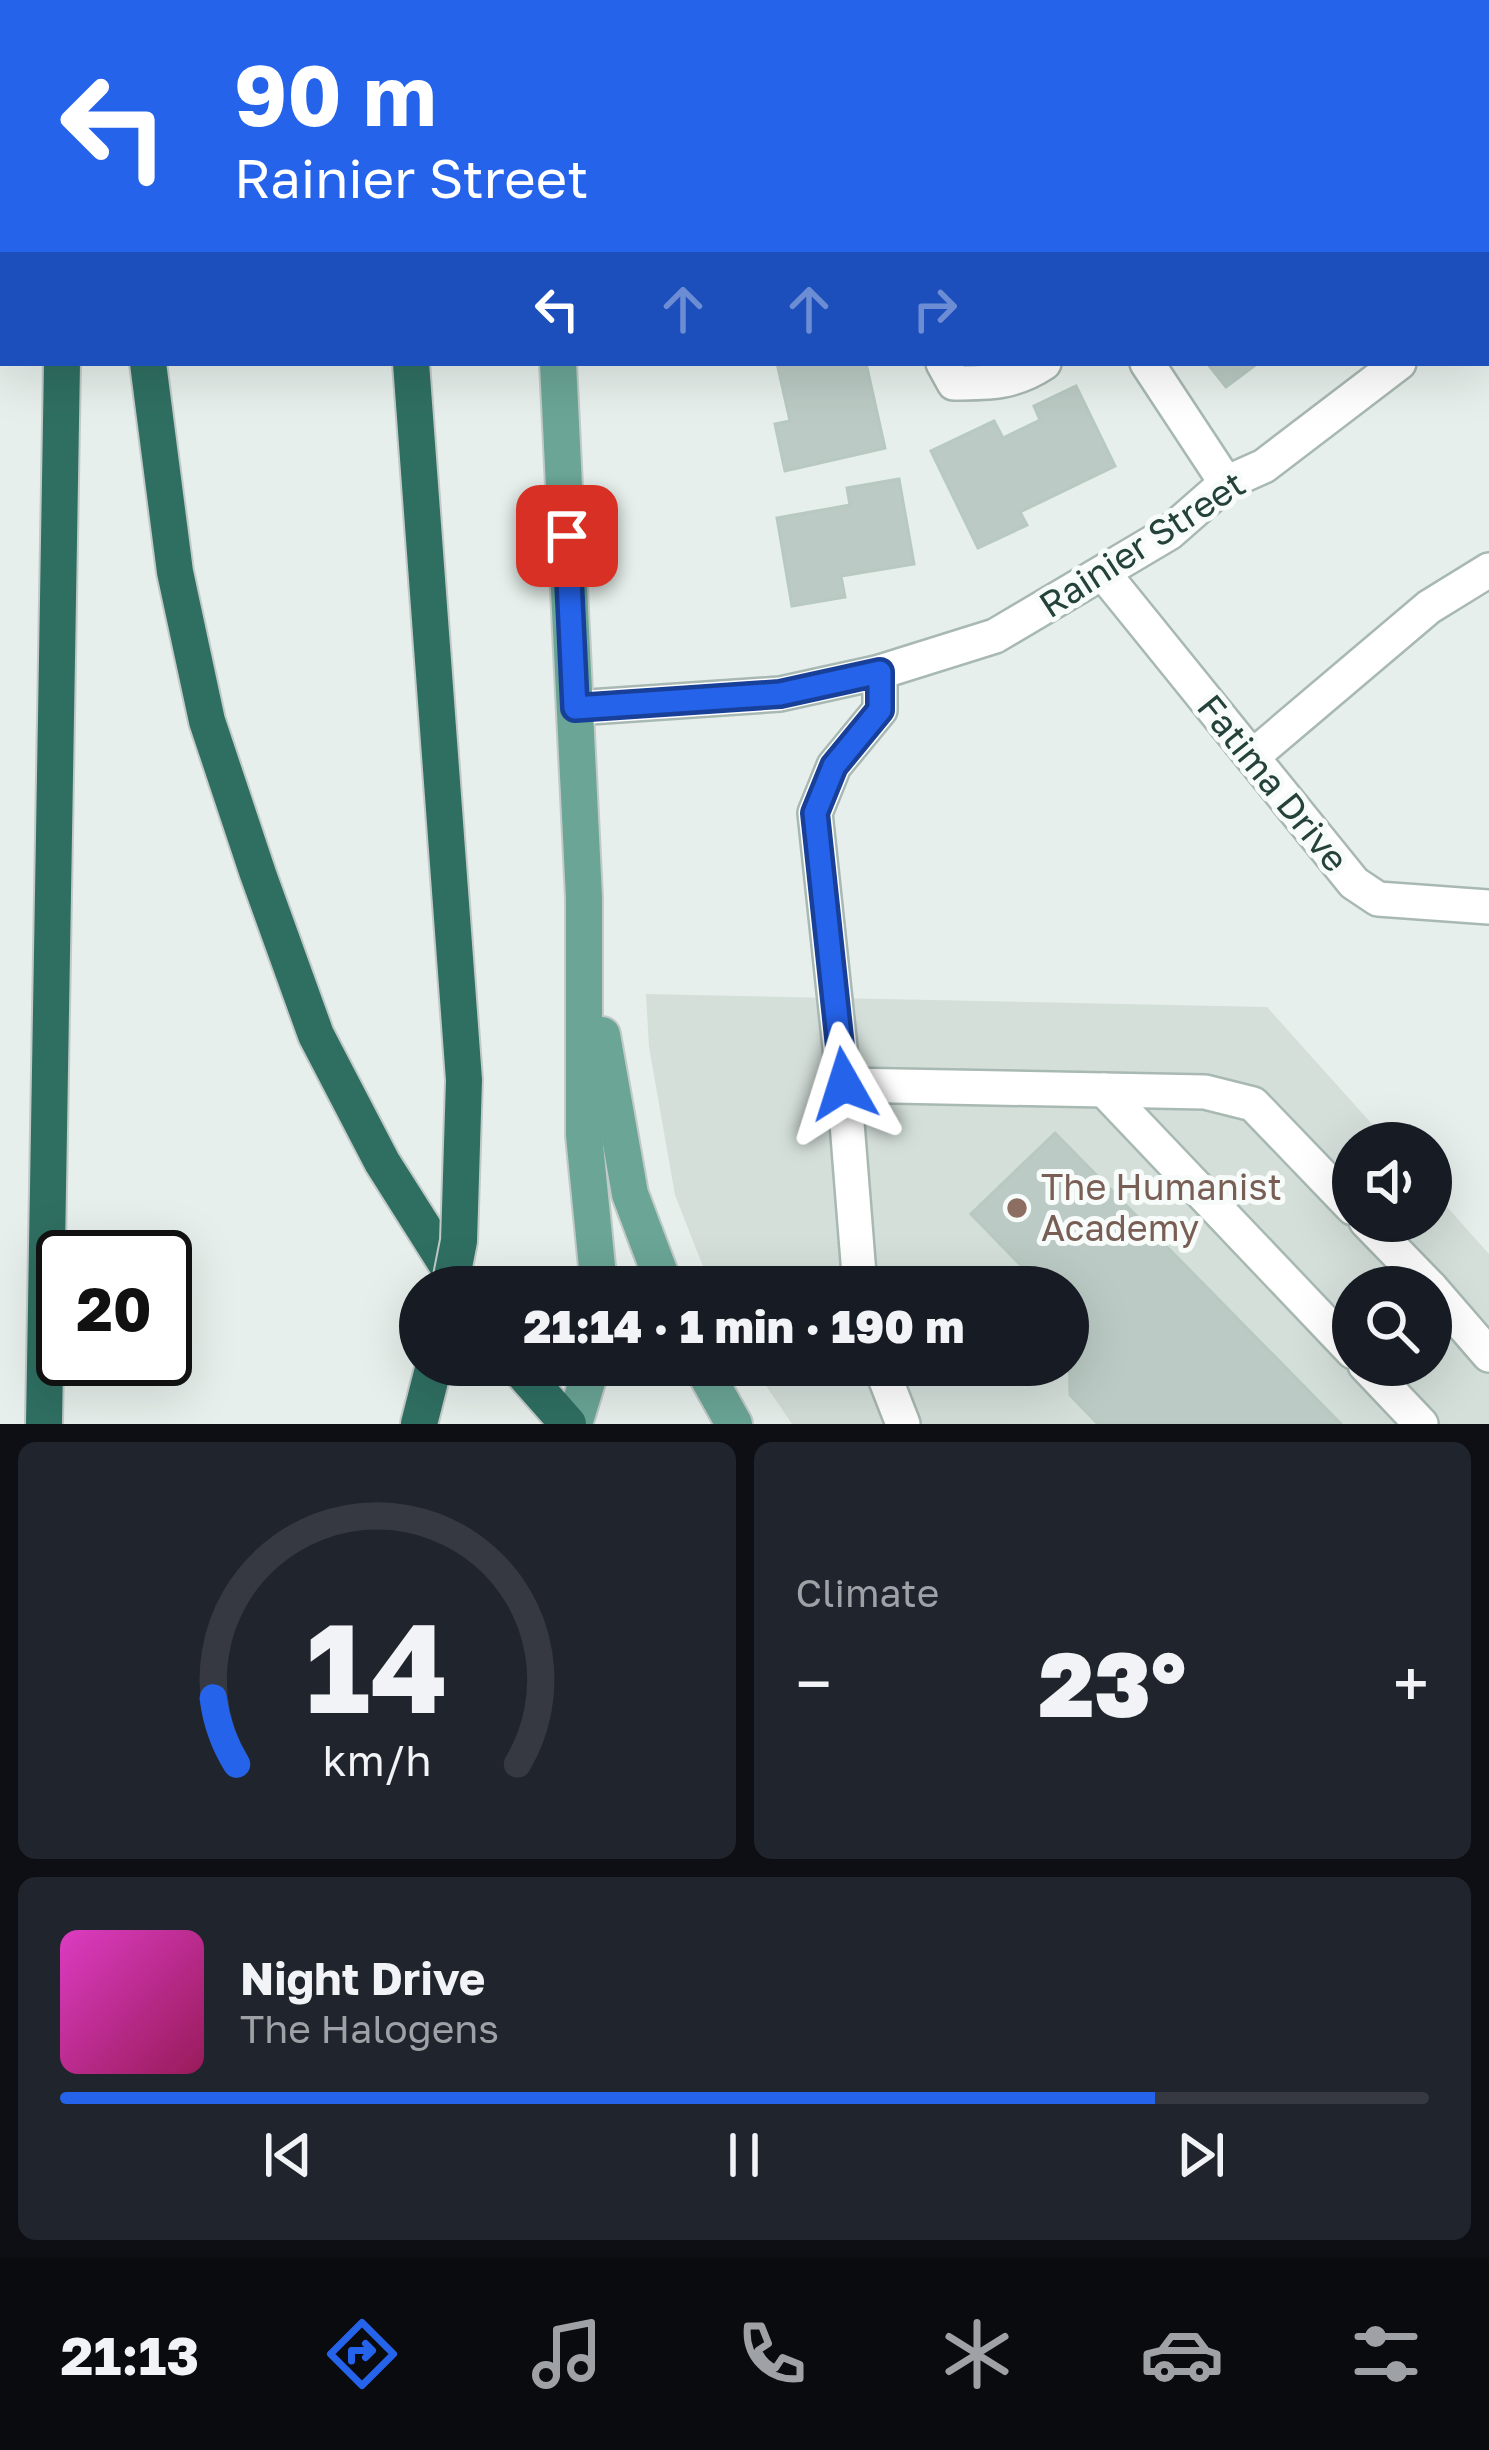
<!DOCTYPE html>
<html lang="en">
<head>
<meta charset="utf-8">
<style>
  :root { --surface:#171b24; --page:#20242c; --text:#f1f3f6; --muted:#9ea1a6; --line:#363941; --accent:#2563eb }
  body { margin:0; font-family:"Golos Text",sans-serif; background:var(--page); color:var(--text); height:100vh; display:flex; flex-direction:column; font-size:45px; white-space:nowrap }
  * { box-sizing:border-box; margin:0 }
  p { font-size:39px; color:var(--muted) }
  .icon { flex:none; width:66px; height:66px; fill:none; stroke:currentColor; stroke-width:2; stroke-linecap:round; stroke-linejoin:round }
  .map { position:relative; height:1424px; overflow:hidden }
  .panel { display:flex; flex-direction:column; gap:18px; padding:18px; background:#0d0f14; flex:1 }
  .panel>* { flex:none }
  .guide { position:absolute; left:0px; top:0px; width:1491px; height:366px; box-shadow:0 12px 48px #0002; background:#2563eb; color:#fff; overflow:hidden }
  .controls { position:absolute; left:1332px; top:1122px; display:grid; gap:24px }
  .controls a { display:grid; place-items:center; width:120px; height:120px; border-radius:50%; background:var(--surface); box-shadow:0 12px 48px #0002; font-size:60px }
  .speed { position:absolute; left:36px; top:1230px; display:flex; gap:24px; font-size:60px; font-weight:700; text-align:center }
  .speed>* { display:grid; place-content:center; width:156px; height:156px; border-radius:50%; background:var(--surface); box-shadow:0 12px 48px #0002; line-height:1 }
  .speed .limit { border:6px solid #111; border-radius:18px; background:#fff; color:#111 }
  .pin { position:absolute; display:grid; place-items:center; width:102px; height:102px; color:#fff; margin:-51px; border-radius:24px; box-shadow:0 6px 18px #0006 }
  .me { position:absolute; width:132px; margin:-66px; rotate:354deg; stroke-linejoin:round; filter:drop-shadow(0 0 9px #0008) }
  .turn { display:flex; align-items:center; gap:42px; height:252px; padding:0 36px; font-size:54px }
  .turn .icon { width:156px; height:156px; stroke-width:2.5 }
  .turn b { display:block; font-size:84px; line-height:102px }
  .lanes { display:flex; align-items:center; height:114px; padding:0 36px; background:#0003; justify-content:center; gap:60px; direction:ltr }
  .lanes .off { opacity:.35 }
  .big { font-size:90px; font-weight:800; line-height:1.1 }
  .panel .card { flex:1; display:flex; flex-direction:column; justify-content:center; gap:18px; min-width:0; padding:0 42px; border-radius:18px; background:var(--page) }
  .panel .dial { align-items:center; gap:0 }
  .dial svg { height:312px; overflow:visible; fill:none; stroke:var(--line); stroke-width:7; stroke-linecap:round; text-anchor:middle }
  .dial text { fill:var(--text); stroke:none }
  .song { display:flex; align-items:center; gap:36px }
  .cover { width:144px; height:144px; border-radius:18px; background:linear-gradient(135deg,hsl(310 70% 55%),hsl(330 70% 35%)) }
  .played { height:12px; border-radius:6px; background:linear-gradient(90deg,var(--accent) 80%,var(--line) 80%) }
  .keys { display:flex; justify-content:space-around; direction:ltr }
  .heat { display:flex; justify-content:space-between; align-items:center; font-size:66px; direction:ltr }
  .panel .tiles { flex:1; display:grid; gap:18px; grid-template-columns:1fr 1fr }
  .card:last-child { grid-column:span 2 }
  .trip { position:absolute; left:399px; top:1266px; width:690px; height:120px; border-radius:60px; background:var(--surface); box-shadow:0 12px 48px #0002; font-weight:800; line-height:120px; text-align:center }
  .tabs { display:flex; height:192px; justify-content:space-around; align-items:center; background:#090b0e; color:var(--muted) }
  .tabs .icon { width:84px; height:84px }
  .tabs .active { color:var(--accent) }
  .tabs b { font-size:54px; color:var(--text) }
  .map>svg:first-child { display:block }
</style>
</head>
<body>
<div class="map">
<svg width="1489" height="1424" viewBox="0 0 1489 1424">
  <rect width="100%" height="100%" fill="#e6efeb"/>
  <!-- built -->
  <path fill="#d4dfda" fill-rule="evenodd" d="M646,994L1267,1007L1389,1143H1353V1221H1431V1189L1489,1254V1424H792L752,1365H1068V1287H711L675,1195L649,1047ZM1353,1287H1431V1365H1353Z"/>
  <!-- building -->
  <g fill="#bbcac4" stroke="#b8c9c2" stroke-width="3">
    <rect x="737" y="0" width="141" height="3"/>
    <path d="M1178,0H1285L1178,3Z"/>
    <path d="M1379,0H1462L1461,3H1379Z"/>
    <path d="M777,363H866L885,448L785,471L775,424L790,421Z"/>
    <path d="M1207,363H1258L1226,387Z"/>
    <path d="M1076,386L1115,466L1020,512L1027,525L978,548L931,451L994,421L1003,438L1040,420L1034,406Z"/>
    <path d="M899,479L914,564L841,576L845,597L792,606L777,518L850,505L847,488Z"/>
    <path d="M1055,1133L1341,1424H1098L1070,1395L1068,1287H1042L971,1214Z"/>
  </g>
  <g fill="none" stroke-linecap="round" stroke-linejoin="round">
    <defs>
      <g id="minor">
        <path d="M949,3L950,0"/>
        <path d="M1344,3V0"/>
        <path d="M1488,308H1489"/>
        <path d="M943,363L954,383C989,383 1014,383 1044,363"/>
        <path d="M1147,363L1226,483"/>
        <path d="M1104,574L1354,883L1378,899L1489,907"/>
        <path d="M575,708L780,694L880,672L995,636L1169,533L1226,483L1264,466L1399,363"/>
        <path d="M1252,757L1429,607L1489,570"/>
        <path d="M844,1085L1205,1092L1253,1104L1353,1208"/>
        <path d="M1104,1090L1353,1352"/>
        <path d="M1366,1221L1430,1287"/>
        <path d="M860,1287L844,1085L815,813L834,766L880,710V672"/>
        <path d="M1431,1288L1489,1355"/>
        <path d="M880,1365L903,1424"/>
        <path d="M1365,1365L1421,1424"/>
      </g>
      <g id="major">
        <path d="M538,0L539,3"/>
        <path d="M558,363L584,898V1135L599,1287"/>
        <path d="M602,1035L630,1194L665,1287"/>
        <path d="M701,1365L734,1424"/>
        <path d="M574,1424L592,1365"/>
      </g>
      <g id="highway">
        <path d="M124,0V3"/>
        <path d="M381,0V3"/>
        <path d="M71,3V0"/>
        <path d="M148,363L175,572L207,721L258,874L316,1035L382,1162L461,1287"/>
        <path d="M516,1365L568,1424"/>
        <path d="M44,1424L62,363"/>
        <path d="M419,1424L434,1365"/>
      </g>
    </defs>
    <!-- minor casing -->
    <use href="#minor" stroke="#a8b8b2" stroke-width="38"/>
    <!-- major casing -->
    <use href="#major" stroke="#c2cac8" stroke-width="40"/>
    <!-- highway casing -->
    <use href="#highway" stroke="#c2cac8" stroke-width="40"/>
    <!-- minor -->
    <use href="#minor" stroke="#fff" stroke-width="33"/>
    <!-- major -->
    <use href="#major" stroke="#6aa596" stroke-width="36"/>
    <!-- highway -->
    <use href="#highway" stroke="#2f6f62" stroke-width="36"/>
    <defs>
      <path id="highway-bridge" d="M411,363L464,1080L459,1241L450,1287"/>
    </defs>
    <!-- highway-bridge casing -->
    <use href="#highway-bridge" stroke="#c2cac8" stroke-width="40" stroke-linecap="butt"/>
    <!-- highway-bridge -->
    <use href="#highway-bridge" stroke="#2f6f62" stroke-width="36"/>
  </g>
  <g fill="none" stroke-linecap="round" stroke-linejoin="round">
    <defs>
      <path id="route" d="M567,536L575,708L780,694L880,672V710L834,766L815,813L844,1084"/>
    </defs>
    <!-- route casing -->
    <use href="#route" stroke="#184099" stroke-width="30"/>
    <!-- route -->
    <use href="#route" stroke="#2563eb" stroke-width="21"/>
  </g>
  <!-- markers -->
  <circle fill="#8d6e63" stroke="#f7fbf9" stroke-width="4.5" cx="1017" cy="1208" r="12"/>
  <g text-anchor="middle" stroke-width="10" stroke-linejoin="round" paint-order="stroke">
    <!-- street labels -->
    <g font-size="36" fill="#24423a" stroke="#f7fbf9">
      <text transform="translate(1142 544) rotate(-33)" y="13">Rainier Street</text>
      <text transform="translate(1273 783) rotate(51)" y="13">Fatima Drive</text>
    </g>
    <!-- education labels -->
    <g font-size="36" fill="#785e54" stroke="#f7fbf9" text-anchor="start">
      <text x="1041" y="1200">The Humanist<tspan x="1041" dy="41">Academy</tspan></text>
    </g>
  </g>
</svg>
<div class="controls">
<a><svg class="icon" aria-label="sound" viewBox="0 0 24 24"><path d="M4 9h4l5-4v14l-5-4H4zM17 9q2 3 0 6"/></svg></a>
<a><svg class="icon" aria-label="search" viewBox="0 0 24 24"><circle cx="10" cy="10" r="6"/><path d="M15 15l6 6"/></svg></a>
</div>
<div class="speed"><div class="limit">20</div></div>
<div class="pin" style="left:567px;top:536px;background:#d93025"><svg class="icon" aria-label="arrive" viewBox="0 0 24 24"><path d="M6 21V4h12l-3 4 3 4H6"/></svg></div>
<svg class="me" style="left:844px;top:1084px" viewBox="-20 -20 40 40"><path d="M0-17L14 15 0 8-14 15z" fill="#2563eb" stroke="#fff" stroke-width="4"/></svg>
<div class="trip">21:14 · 1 min · 190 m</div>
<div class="guide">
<div class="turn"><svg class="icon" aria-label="left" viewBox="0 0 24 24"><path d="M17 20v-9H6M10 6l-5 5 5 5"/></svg><div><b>90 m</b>Rainier Street</div></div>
<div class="lanes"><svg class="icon" aria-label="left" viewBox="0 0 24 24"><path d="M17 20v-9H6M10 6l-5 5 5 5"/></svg><svg class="icon off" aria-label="ahead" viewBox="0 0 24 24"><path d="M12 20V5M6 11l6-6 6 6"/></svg><svg class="icon off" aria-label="ahead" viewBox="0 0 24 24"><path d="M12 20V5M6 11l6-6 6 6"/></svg><svg class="icon off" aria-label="right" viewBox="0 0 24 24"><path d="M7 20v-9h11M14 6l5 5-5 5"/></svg></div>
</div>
</div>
<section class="panel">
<div class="tiles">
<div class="card dial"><svg viewBox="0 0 100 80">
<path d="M14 69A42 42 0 1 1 86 69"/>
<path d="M14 69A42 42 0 0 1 8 52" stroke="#2563eb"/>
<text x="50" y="56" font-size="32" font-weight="700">14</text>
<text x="50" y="72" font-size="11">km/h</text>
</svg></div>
<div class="card"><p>Climate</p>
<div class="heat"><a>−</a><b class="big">23°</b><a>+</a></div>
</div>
<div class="card">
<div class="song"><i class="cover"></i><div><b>Night Drive</b><p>The Halogens</p></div></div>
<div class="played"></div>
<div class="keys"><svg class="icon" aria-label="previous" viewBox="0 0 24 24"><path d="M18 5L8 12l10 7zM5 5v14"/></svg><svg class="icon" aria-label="pause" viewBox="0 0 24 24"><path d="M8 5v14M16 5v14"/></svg><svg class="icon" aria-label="next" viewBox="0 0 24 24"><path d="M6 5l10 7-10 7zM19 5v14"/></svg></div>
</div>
</div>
</section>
<nav class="tabs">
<b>21:13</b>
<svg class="icon active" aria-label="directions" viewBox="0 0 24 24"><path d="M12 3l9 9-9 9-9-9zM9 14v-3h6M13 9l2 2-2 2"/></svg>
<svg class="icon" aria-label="music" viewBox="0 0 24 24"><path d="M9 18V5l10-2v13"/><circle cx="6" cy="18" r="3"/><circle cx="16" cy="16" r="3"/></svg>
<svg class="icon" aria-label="phone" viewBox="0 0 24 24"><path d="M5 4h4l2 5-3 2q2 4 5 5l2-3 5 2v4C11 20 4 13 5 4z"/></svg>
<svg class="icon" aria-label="climate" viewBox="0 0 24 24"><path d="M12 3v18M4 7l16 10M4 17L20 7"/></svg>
<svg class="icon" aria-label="car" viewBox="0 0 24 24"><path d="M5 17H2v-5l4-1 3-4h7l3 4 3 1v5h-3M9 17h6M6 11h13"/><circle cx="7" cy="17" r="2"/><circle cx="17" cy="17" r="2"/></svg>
<svg class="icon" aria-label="filters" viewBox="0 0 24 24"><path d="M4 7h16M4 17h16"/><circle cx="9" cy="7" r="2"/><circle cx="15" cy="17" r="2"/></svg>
</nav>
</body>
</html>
